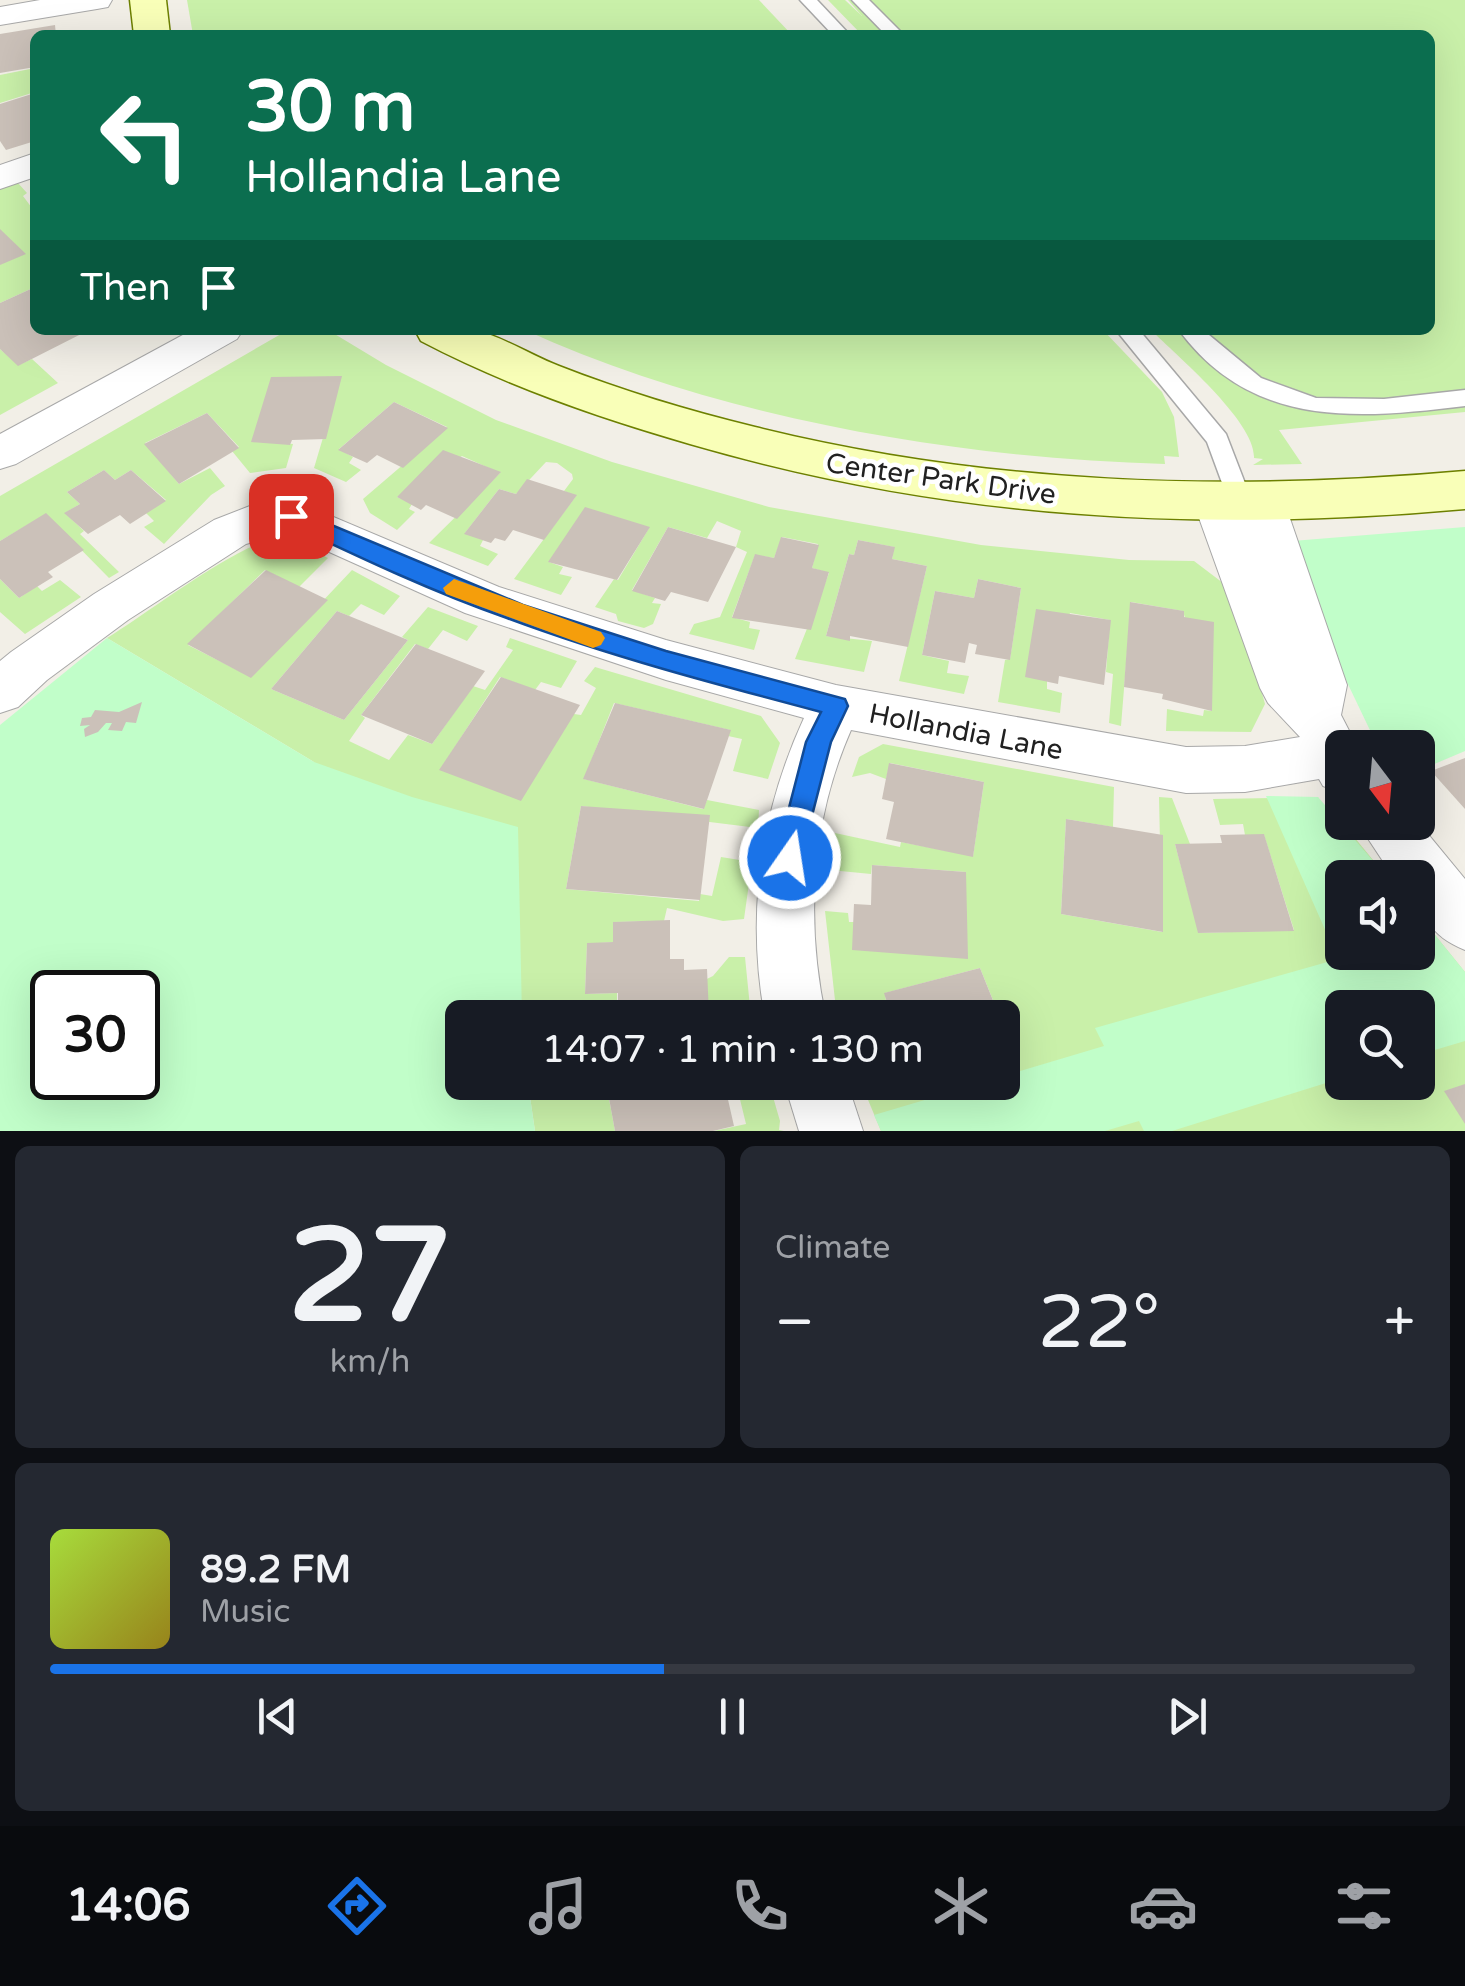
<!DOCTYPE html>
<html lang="en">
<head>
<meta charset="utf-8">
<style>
  :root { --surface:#171b24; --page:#242831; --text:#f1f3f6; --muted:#9ea1a6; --line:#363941; --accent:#1a73e8 }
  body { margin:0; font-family:"Varela Round",sans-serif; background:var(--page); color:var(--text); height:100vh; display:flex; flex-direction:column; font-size:38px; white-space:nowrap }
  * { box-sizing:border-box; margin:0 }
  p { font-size:32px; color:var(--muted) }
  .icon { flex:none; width:55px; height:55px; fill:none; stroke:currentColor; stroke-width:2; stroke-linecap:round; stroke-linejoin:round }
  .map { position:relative; height:1131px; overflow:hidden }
  .details { display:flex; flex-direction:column; gap:15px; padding:15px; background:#0d0f14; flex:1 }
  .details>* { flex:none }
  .hud { position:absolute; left:30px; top:30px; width:1405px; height:305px; border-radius:15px; box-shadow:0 10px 40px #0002; background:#0b6e4f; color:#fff; overflow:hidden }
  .needle { width:65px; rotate:164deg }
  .tools { position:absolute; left:1325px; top:730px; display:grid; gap:20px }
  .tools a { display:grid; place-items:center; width:110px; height:110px; border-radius:15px; background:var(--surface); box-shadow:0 10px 40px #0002; font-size:50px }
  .speed { position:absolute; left:30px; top:970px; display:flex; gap:20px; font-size:50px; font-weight:700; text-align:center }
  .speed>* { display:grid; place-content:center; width:130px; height:130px; border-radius:50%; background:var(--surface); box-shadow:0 10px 40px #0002; line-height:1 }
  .speed .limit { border:5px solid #111; border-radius:15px; background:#fff; color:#111 }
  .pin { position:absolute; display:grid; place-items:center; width:85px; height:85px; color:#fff; margin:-42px; border-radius:20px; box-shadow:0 5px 15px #0006 }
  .me { position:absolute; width:110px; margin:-55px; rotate:13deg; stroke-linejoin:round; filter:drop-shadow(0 0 8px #0008) }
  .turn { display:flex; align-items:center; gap:35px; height:210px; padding:0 50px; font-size:45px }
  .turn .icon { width:130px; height:130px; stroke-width:2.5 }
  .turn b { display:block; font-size:70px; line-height:85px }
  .then { display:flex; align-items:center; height:95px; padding:0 50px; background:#0003; gap:20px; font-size:38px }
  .big { font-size:75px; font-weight:600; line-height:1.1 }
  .details .widget { flex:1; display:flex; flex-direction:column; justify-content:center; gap:15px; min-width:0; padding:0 35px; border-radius:15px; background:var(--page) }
  .details .dial { align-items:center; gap:0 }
  .dial b { font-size:130px; line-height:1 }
  .song { display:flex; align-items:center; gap:30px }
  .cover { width:120px; height:120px; border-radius:15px; background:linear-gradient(135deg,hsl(80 70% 55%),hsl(50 70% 35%)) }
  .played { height:10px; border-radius:5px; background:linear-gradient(90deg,var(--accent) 45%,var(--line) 45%) }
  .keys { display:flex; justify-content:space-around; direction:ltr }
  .heat { display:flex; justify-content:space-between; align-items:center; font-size:55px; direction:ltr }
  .details .tiles { flex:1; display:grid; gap:15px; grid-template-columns:1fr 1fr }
  .widget:last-child { grid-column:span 2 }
  .trip { position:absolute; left:445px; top:1000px; width:575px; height:100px; border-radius:15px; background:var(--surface); box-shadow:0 10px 40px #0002; font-weight:600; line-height:100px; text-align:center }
  .tabs { display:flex; height:160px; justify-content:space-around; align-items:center; background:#090b0e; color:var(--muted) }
  .tabs .icon { width:70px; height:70px }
  .tabs .active { color:var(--accent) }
  .tabs b { font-size:45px; color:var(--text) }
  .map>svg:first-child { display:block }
</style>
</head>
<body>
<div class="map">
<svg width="1465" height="1131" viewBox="0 0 1465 1131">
  <rect width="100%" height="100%" fill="#f2efe7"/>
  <!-- grass -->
  <g fill="#c9f0a9" fill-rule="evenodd">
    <path d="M187,0H759L792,35H193Z"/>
    <path d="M828,0H845L862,16L848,0H1465V412L1279,430L1302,464L1253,465L1263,459L1254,458C1256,422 1177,356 1151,330H1430V35H862Z"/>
    <path d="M35,68V92L0,103V75Z"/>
    <path d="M17,182L27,193L23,196L35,212V287L0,303V189Z"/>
    <path d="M299,330H328L386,365L496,420L612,462L769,507L981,545L1129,560L1194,561L1223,583L1253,661L1265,704L1251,732L1166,731L1167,709L1203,716L1204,710L1212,711L1183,611L1131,602L1121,726L1109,723L1113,674L1106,672L1110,620L1070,613L1047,681V689L1062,693L1060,713L998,702L1005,660L1010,659L1021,588L978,579L974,598L935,591L922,655L949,661L947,673L969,676L964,694L899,681L927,566L892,559L894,547L858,540L854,555L849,554L826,636L872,641L864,672L795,659L829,573L812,568L818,544L782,537L774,558L755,555L732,617L750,622L749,628L760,630L754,650L689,634L694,624L720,617L747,552L736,547L741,531L717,521L707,538L668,527L632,590L655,598L652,603L661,604L653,624L644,628L618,621L616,614L595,607L614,579L618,580L649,528L549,562L563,567L559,574L572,577L561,595L514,579L576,496L564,491L573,479L572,474L557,463L546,462L516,494L499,489L465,533L483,540L480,546L498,554L488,566L429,543L500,473L462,456L397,497L412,504L409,509L415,512L397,530L370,513L363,499L447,427L394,402L339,449L353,457L349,463L361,470L346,482L314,468L341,377L268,442L293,444L286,468L250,473L232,451L239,447L207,413L145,443L179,484L210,468L225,486L211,495L164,544L144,527L154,521L146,513L166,500L131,470L115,480L104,470L67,492L80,504L65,513L84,531L80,534L119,572L109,578L46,514L0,541V496L281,334Z"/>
    <path d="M525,330H1103L1162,392L1174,417L1179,457L1164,456L1165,464C954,458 718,418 525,330Z"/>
    <path d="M0,349L18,365L32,359L58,383L0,415Z"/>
    <path d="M275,539L295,542L328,558L299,587L265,570L188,645L251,677L352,570L400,596L384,615L361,604L349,616L337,611L271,689L344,720L408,640L402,637L428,607L478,626L467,641L443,630L428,649L415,644L361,715L365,718L349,741L389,760L408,735L432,744L473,686L485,690L513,650L506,647L510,638L577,661L561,688L541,682L535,690L500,677L440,770L574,714L581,715L596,688L584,681L595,667L761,716L780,743L768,779L733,771L742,739L728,736L730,730L614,703L584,779L703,809L707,800L759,810L758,828L581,806L566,889L699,901L700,894L712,896L721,857L752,862L744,919L723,921L667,908L664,921L614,922L613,942L587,944L585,994L617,993V1017L491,1018L0,731L314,762L107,638C145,615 237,544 275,539Z"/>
    <path d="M0,579L19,598L37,586L42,591L60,580L81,597L25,634L0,612Z"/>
    <path d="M883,744L1114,787L1113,827L1066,819L1061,914L1162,932L1159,797L1172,798L1190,844H1175L1199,933L1294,930L1264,835H1245L1243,824L1220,825L1213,799L1318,797L1323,808L1332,810L1387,877L1342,878V952H1418V914L1465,972V1131H881L861,1083H905L907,1088L927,1083L1002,1082L1003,1062L1016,1057L980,968L885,993L886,1001L836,1009L825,911L848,913L849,922H854L966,872L872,865L871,874L830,870L835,833L900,847L901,842L973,856L984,782L890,763L886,779L870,773L852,777L859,757ZM1342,1008H1418V1082H1342Z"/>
    <path d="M729,957H745L751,1017L626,1018L713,976Z"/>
    <path d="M528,1083H606L615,1131H535Z"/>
    <path d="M736,1083H769L780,1121L779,1130L784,1131H714L746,1124Z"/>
  </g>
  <!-- park -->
  <g fill="#c1fec9" fill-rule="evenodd">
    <path d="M1465,527V751L1418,771V748L1378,747L1280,542Z"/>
    <path d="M107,638L314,762L412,797L518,827L522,1017L462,1018V1082L528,1083L535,1131H0V725ZM52,992H138V1078H52Z"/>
    <path d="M1266,796L1318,797L1387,877L1342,878V952H1418V914L1465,972V1041L1418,1055V1008H1342V1078L1172,1131H1144L1139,1121L1105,1131H881L874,1115L982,1083L1002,1082L1003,1076L1104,1046L1095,1028L1338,959Z"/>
  </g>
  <!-- building -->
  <g fill="#cbc1b9">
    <path d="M55,25L56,35H35V67L0,73V34Z"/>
    <path d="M35,93V141L6,150L0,141V104Z"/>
    <path d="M0,229L26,254L0,265Z"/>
    <path d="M35,287V330H89L18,366L0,349V303Z"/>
    <path d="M342,376L326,439L292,440L290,445L251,442L271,377Z"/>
    <path d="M394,402L448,428L403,468L377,455L367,463L338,450Z"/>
    <path d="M207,413L239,448L179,484L144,444Z"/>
    <path d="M443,450L501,472L457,519L426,505L421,510L397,497Z"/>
    <path d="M104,470L115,480L131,470L166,501L130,524L120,515L88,534L64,513L80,504L67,492Z"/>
    <path d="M527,479L577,495L544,540L513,530L505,541L495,538L491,543L464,534L499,489L516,494Z"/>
    <path d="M585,507L650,527L617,580L548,562Z"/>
    <path d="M46,513L84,550L48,572L53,577L19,598L0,579V541Z"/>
    <path d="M668,527L736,547L708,602L671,592L665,601L632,591Z"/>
    <path d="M781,537L819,545L812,568L829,572L811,630L732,618L755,554L774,558Z"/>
    <path d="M858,540L895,547L892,559L927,566L908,647L850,636V641L826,636L849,554L854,555Z"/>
    <path d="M266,570L328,600L251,678L187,644Z"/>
    <path d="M978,579L1021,588L1010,660L975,654L977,645L969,643L965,663L922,655L935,591L974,598Z"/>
    <path d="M1130,602L1184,611V617L1214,622L1212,711L1162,699L1163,694L1124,687Z"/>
    <path d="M1036,609L1111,620L1104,685L1059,676L1058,684L1025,677Z"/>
    <path d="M337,611L408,640L344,720L271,689Z"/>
    <path d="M416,644L485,671L432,744L361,715Z"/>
    <path d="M501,677L580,705L521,801L439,770Z"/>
    <path d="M142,702L136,723L126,722L122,731L108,730L112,723H106L98,732L85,737L84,729L90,725L80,726L82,718L91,717L95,710L119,712Z"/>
    <path d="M615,703L731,730L704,809L583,779Z"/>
    <path d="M1465,758V809L1431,771Z"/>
    <path d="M889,763L984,782L973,857L886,839L894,802L882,799Z"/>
    <path d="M581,806L710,815L700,900L566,889Z"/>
    <path d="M1066,819L1163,835V932L1061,914Z"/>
    <path d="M1264,834L1294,931L1198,933L1175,844L1222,843L1220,835Z"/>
    <path d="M872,865L966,872L968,959L852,950L854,904L871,905Z"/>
    <path d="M670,920V959H684V970L707,969L709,1014L618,1018V993L585,994L587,943L613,942V922Z"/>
    <path d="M980,968L1000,1018H892L884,993Z"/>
    <path d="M1002,1023L1017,1058L1002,1062Z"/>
    <path d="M606,1082H724L734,1126L713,1131H615Z"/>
    <path d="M1465,1084V1124L1444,1091Z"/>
  </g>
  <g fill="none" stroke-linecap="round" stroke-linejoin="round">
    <defs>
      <g id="lane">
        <path d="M800,0H817L850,35H833Z"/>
        <path d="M852,0H869L904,35H886Z"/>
        <path d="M1116,330H1139L1226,434L1253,504L1250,510H1232L1207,442Z"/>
        <path d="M1179,330H1203L1261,378L1316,398L1384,399L1465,390V406C1358,419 1252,429 1179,330Z"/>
      </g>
      <g id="street">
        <path d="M40,0H112L108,7L97,9L0,25V7Z"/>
        <path d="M35,153V177L0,189V165Z"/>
        <path d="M192,330H243L237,339L16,464L0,469V434Z"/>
        <path d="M1217,487L1233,492L1240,503L1246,492L1262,487L1278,492L1285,504L1347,685L1341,715L1358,748H1342V793L1323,786L1319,779L1245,792L1186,793L851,730C811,821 805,921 826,1018H765C746,914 760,814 804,718L666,680L465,613L287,533L246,544L128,620L47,680L18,707L0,713V661L11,652L94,594L214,520L255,504L291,499L499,587L666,640L836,685L1186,747L1245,746L1300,737L1268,703L1260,688L1194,504L1201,492Z"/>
        <path d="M1357,822H1418L1465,879V950C1430,936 1418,914 1418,878H1394Z"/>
        <path d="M784,1082H847L863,1131H799Z"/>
      </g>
      <g id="secondary">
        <path d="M130,0H166L170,35H134Z"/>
        <path d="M415,330C433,330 457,326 475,330C501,336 533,356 559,366C623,391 689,411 755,427C989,485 1226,492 1465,471V509C1198,533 948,519 690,444C597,417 507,386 421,341Z"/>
      </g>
    </defs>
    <!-- lane casing -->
    <use href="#lane" stroke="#a8a8a8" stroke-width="3"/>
    <!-- street casing -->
    <use href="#street" stroke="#a8a8a8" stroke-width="2"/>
    <!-- secondary casing -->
    <use href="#secondary" stroke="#6d8000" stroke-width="3"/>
    <!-- lane -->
    <use href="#lane" fill="#fff" fill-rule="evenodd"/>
    <!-- street -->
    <use href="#street" fill="#fff" fill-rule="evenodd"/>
    <!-- secondary -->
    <use href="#secondary" fill="#f9ffb8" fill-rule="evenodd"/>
  </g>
  <!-- route -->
  <path fill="#1a73e8" stroke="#114b97" stroke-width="2.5" d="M291,508L523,605L666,651L845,699L848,706L831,742L799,866L790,869L780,866L776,858L806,742L821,712C715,684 609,656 507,618C430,591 357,556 283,521L280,516L283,510Z"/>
  <!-- slow -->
  <path fill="#f59e0b" d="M454,579L601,632L605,638L601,645L593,648L446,594L443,588Z"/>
  <g text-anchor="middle" stroke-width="9" stroke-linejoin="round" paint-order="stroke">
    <!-- street labels -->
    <g font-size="28" fill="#212121" stroke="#fff">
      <text transform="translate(941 478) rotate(8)" y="10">Center Park Drive</text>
      <text transform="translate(966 731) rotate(11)" y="10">Hollandia Lane</text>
    </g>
  </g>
</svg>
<div class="tools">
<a><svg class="needle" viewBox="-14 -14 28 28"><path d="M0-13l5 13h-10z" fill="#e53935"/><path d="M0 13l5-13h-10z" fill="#9ea1a6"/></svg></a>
<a><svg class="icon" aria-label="sound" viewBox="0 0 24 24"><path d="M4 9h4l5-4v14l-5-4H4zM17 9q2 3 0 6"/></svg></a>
<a><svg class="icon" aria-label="search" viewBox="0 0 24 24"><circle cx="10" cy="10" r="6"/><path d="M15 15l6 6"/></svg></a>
</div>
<div class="speed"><div class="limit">30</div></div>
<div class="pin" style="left:291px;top:516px;background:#d93025"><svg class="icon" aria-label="arrive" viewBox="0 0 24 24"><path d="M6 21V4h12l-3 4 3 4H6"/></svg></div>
<svg class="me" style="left:790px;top:858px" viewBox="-20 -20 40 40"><circle r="17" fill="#1a73e8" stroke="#fff" stroke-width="3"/><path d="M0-11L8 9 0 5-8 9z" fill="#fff"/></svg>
<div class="trip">14:07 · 1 min · 130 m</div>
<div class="hud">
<div class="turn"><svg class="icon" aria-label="left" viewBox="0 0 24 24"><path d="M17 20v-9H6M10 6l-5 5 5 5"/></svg><div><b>30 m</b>Hollandia Lane</div></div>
<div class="then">Then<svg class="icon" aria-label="arrive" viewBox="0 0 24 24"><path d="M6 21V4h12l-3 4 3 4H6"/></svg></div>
</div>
</div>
<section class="details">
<div class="tiles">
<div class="widget dial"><b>27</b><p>km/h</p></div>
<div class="widget"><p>Climate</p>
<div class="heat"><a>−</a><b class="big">22°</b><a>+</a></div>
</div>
<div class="widget">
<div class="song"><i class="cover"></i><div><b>89.2 FM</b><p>Music</p></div></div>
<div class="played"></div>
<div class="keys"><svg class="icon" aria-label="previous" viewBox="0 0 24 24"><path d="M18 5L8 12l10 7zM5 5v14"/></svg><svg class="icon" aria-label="pause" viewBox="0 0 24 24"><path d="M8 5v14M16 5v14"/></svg><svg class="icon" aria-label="next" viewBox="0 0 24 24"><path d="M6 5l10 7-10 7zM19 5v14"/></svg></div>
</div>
</div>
</section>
<nav class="tabs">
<b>14:06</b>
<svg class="icon active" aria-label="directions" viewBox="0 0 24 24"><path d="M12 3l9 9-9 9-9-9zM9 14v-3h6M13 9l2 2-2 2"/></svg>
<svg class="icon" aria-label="music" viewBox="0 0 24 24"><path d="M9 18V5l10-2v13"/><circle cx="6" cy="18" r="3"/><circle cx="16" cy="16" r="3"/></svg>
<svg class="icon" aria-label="phone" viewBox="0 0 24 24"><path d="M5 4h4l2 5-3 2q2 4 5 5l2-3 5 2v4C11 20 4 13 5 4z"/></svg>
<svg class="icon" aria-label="climate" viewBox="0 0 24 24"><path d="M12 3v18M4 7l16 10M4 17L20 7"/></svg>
<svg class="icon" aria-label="car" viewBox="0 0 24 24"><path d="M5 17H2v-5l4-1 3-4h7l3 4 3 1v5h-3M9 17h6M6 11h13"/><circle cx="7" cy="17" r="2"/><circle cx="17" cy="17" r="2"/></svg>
<svg class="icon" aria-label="filters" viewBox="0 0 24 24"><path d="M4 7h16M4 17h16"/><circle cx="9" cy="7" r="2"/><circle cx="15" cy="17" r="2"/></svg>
</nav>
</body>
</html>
